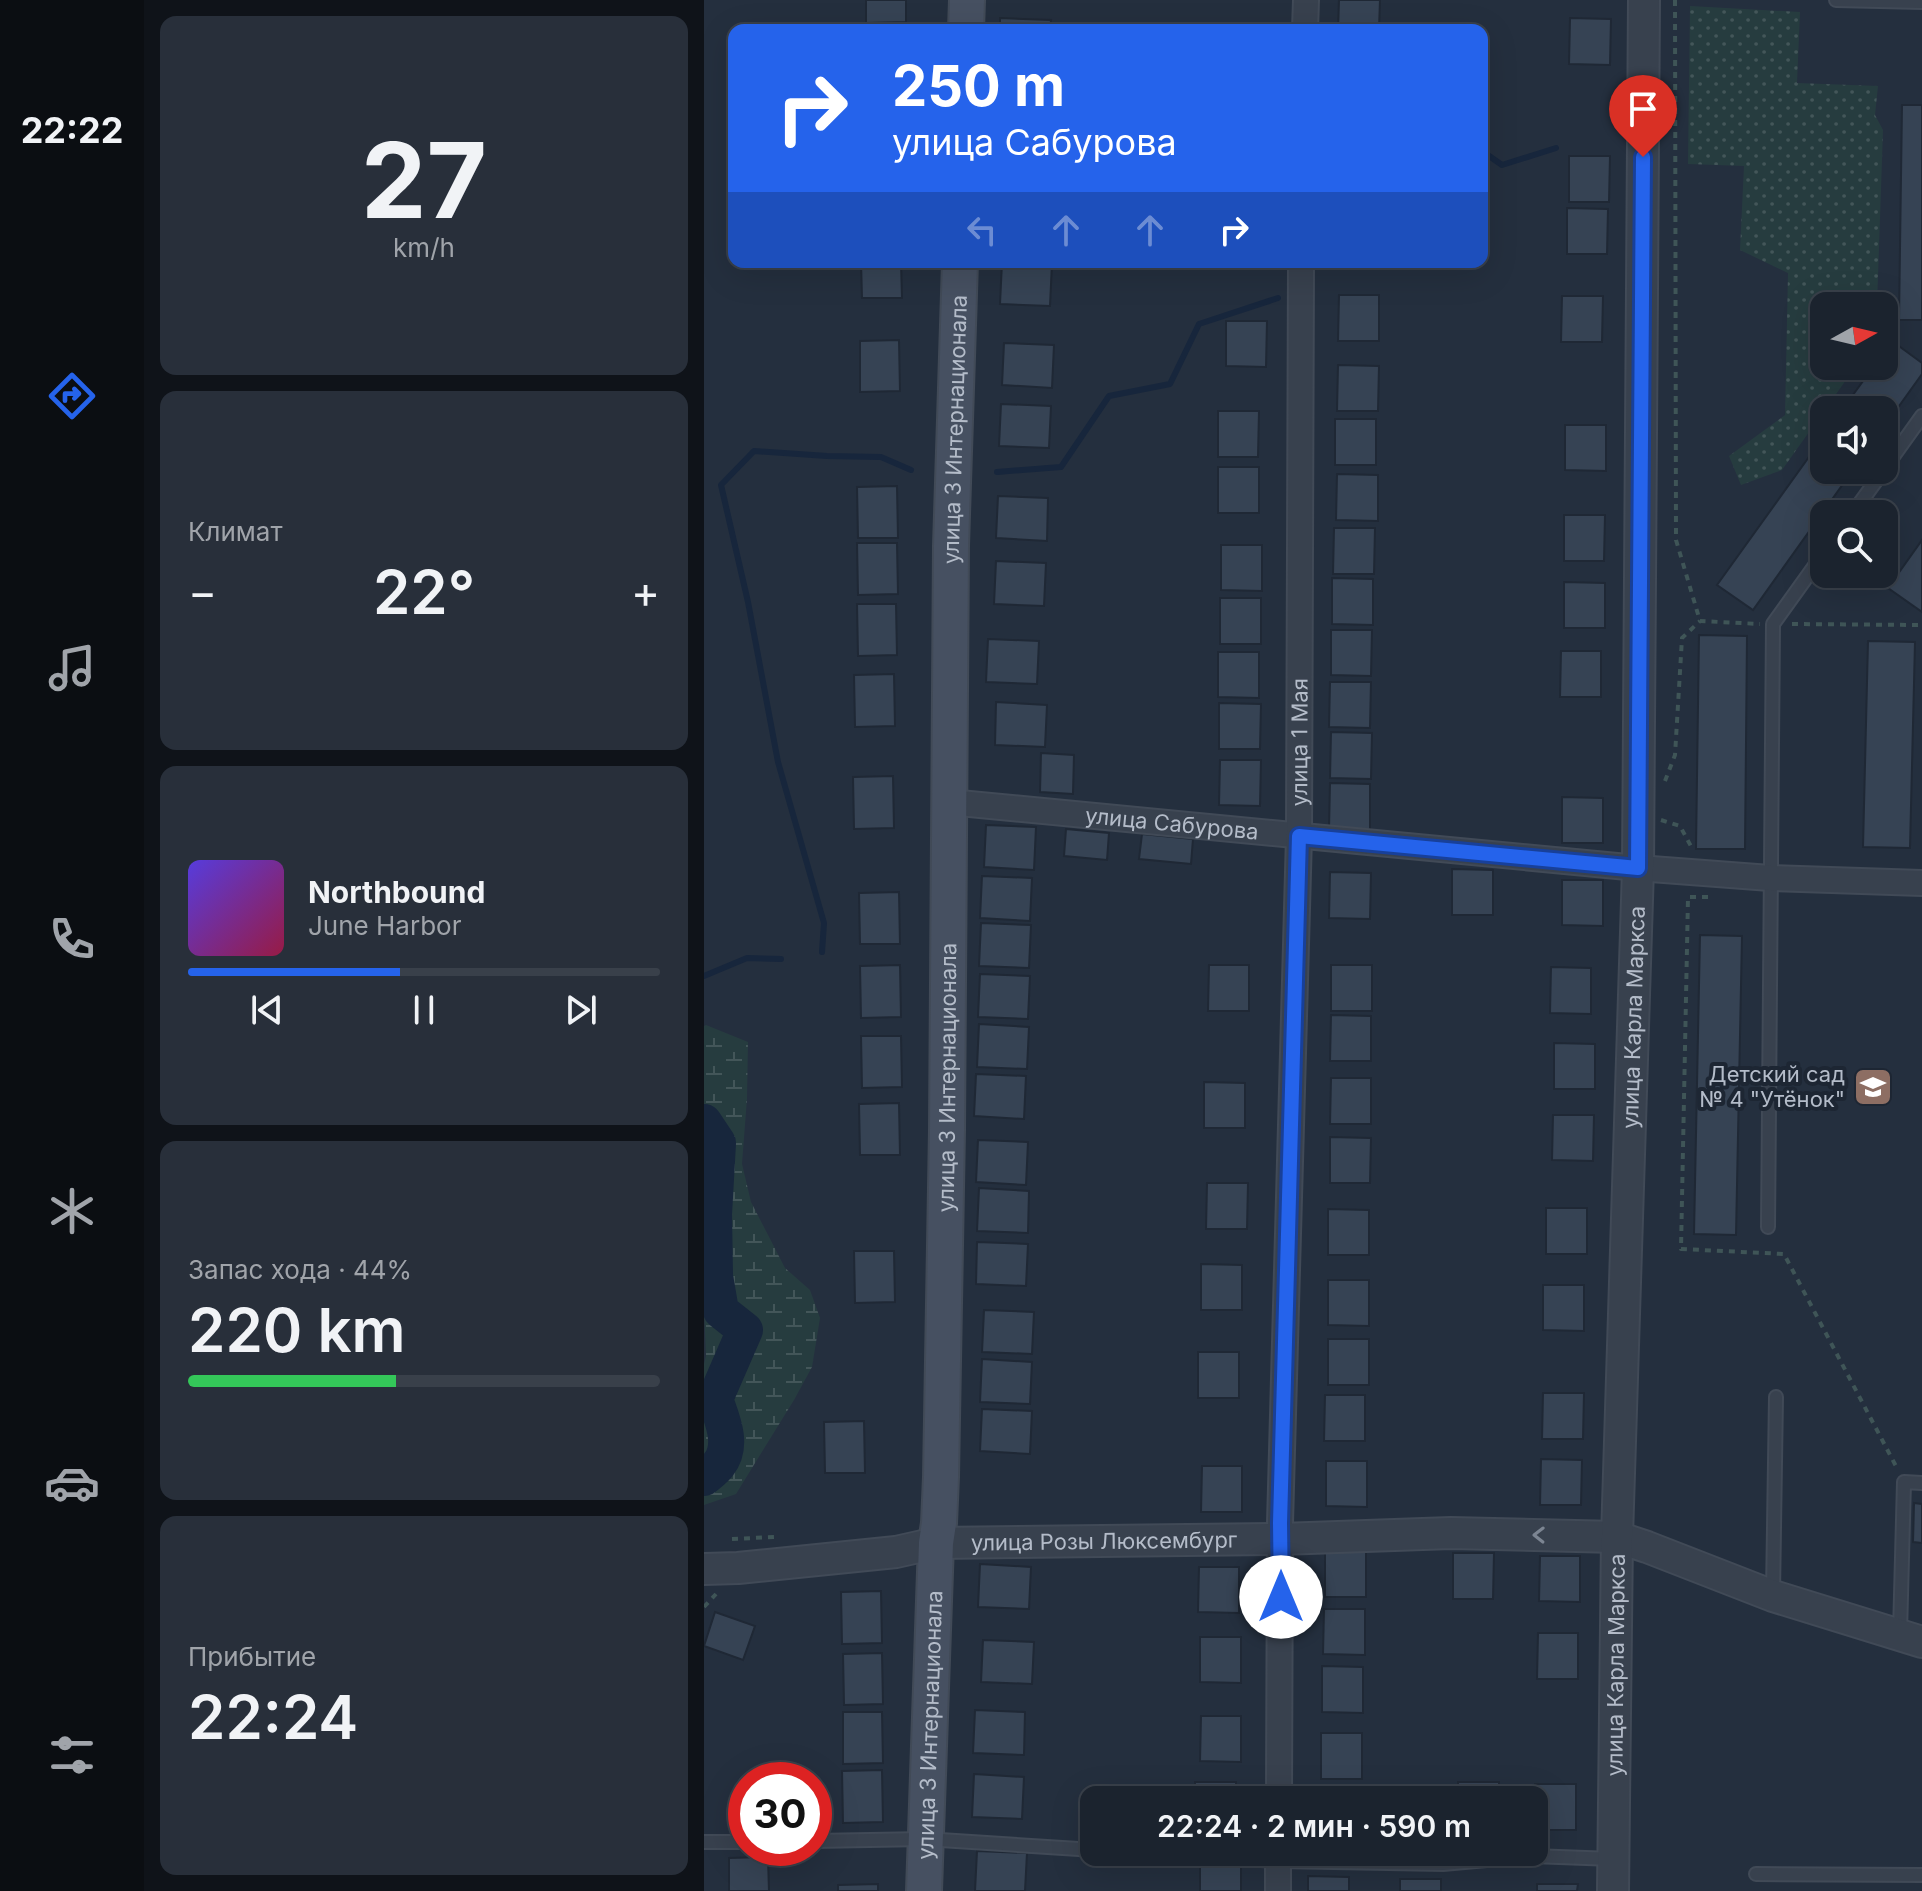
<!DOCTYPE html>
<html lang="ru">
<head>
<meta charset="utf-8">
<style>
  :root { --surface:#1b232e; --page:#282f3a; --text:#f1f3f6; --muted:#a0a4aa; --line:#39404a; --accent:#2563eb }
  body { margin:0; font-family:Inter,sans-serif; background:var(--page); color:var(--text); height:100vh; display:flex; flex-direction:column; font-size:30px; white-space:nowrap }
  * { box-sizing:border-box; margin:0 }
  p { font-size:26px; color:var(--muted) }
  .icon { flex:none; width:44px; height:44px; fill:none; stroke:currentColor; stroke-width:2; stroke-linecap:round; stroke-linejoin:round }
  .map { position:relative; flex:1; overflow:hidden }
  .side { display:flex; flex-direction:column; gap:16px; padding:16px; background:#0f1319; width:560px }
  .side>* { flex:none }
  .banner { position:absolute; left:24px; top:24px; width:760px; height:244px; border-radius:16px; box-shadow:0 8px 32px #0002,0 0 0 2px var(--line); background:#2563eb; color:#fff; overflow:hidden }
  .needle { width:52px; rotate:82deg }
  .fabs { position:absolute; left:1106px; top:292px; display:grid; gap:16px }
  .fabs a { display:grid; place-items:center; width:88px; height:88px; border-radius:16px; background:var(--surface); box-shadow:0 8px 32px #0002,0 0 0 2px var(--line); font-size:40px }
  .speed { position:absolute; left:24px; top:1762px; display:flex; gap:16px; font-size:40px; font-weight:700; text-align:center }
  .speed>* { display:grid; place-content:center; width:104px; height:104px; border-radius:50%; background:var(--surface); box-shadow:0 8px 32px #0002,0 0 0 2px var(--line); line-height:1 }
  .speed .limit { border:12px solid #d22; background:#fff; color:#111 }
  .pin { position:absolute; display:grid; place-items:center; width:68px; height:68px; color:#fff; margin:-82px -34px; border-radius:50% 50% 50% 0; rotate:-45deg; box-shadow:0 0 8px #0007 }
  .pin .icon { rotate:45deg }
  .me { position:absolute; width:88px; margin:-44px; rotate:0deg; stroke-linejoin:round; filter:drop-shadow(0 0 6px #0008) }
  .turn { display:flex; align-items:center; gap:28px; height:168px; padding:0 32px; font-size:36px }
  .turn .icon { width:104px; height:104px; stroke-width:2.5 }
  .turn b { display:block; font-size:56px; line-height:68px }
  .lanes { display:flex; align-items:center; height:76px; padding:0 32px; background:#0003; justify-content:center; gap:40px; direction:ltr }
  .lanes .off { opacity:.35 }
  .big { font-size:60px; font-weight:600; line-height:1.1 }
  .side .tile { flex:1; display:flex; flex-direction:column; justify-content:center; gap:12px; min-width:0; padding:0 28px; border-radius:16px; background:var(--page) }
  .side .dial { align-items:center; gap:0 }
  .dial b { font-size:104px; line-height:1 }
  .song { display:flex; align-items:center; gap:24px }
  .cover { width:96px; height:96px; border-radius:12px; background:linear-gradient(135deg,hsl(250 70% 55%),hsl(340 70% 35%)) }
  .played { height:8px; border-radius:4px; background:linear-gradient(90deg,var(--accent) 45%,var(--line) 45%) }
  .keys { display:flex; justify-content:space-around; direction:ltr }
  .heat { display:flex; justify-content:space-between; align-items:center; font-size:44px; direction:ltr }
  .charge { height:12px; border-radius:6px; background:linear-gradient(90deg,#34c759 44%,var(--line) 0) }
  .trip { position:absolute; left:376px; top:1786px; width:468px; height:80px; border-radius:16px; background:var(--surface); box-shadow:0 8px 32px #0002,0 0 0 2px var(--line); font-weight:600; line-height:80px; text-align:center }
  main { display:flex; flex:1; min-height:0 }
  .tab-bar { display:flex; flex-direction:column; width:144px; justify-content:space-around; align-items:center; background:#0b0e12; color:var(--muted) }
  .tab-bar .icon { width:56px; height:56px }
  .tab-bar .current { color:var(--accent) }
  .tab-bar b { font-size:36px; color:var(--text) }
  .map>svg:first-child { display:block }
</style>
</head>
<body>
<main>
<nav class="tab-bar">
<b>22:22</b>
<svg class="icon current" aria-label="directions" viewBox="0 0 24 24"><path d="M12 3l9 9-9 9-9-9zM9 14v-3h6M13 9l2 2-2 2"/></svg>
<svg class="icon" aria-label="music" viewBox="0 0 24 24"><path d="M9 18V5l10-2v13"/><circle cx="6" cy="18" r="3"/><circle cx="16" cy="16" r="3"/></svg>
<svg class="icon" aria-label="phone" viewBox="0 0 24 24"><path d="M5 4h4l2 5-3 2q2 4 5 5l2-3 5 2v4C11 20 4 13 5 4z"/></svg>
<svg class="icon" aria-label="climate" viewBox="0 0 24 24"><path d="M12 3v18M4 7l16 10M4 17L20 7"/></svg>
<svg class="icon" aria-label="car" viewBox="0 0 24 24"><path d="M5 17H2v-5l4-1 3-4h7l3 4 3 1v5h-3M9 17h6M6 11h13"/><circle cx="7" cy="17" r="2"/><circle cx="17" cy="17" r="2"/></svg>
<svg class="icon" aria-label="filters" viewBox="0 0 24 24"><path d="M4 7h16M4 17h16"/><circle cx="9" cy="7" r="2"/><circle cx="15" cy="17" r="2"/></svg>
</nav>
<section class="side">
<div class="tile dial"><b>27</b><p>km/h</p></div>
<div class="tile"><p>Климат</p>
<div class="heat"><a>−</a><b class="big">22°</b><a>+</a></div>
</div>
<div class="tile">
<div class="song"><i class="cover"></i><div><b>Northbound</b><p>June Harbor</p></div></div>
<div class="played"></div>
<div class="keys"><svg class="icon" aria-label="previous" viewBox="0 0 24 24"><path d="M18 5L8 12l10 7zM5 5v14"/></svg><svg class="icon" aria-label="pause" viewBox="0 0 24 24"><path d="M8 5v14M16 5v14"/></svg><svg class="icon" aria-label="next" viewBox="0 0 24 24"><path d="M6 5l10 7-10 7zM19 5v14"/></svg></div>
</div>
<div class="tile"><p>Запас хода · 44%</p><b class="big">220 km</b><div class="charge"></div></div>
<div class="tile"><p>Прибытие</p><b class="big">22:24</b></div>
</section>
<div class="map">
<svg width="1218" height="1891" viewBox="0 0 1218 1891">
  <defs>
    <pattern id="wetland-marsh" width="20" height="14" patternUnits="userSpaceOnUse" patternTransform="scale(2)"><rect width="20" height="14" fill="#263c3f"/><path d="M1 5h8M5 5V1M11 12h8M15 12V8" fill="none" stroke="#435659"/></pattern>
    <pattern id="park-dots" width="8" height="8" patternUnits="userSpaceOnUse" patternTransform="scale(2)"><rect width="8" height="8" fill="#263c3f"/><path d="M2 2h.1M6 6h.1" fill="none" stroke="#435659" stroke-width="1.8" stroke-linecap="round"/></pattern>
  </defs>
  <rect width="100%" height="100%" fill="#242f3e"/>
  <!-- wetland -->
  <path fill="url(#wetland-marsh)" d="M2,1025L44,1042L43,1098L38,1164L47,1202L81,1268L106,1290L116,1318L108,1367L90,1400L32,1494L0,1505V1364L2,1356L0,1308V1026Z"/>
  <!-- park -->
  <path fill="url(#park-dots)" d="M986,6L1096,12L1093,83L1174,86L1171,115L1179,130L1173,306H1120V366H1152L1078,470L1037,485L1025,456L1081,415L1084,273L1036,250L1040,166L984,164Z"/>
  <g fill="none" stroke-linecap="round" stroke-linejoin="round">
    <!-- stream -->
    <g stroke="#17263c" stroke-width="6">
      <path d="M778,151L798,165L852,148"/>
      <path d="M293,472L357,467L405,396L466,384L495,324L574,298"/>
      <path d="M118,952L120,923L74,762L44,602L17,485L50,451L123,456L177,457L207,470"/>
      <path d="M0,976L43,958L77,959"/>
    </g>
    <!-- river -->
    <path stroke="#17263c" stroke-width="36" d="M0,1122L14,1143L10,1214L11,1276L17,1311L41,1330L11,1399C18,1419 30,1445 15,1464C12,1469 5,1474 0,1478"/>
  </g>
  <!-- building -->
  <g fill="#364354" stroke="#1f2835" stroke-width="2">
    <path d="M162,0H202V22L162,23Z"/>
    <path d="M635,0H676L675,30H634Z"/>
    <path d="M296,18L347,20L346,30H296Z"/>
    <path d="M866,18L907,19L906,65L865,64Z"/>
    <path d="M523,26L564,27V30H523Z"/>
    <path d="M1198,105H1218V320H1195Z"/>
    <path d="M865,156H906L905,202H865Z"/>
    <path d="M863,208L904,209L903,254H863Z"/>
    <path d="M157,262H197L198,298H158Z"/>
    <path d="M298,262L348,263L346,306L296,304Z"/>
    <path d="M635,295H675V341H634Z"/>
    <path d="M858,296H899L898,342H857Z"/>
    <path d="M522,321H563L562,367L522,366Z"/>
    <path d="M195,340L196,391L156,392V341Z"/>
    <path d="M1188,341L1218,363V374L1180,427V410H1138L1170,366H1180V352Z"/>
    <path d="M300,343L350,345L348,388L298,385Z"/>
    <path d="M634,365L675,366L674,411H633Z"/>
    <path d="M297,404L347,406L345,448L295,446Z"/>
    <path d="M514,411H555L554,457H514Z"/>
    <rect x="631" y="419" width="41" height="46"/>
    <path d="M861,425H902V471L861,470Z"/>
    <path d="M1120,436V470H1149L1049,610L1013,585Z"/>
    <rect x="514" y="467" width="41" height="46"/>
    <path d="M633,474L674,475V521L632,520Z"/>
    <path d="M193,486L194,538H154L153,487Z"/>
    <path d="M294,496L344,498L343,541L292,538Z"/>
    <path d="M860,515H901L900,561H860Z"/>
    <path d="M630,528H671L670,574H629Z"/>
    <path d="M1218,540V612L1184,588Z"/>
    <path d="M153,543H193L194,594L154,595Z"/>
    <path d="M517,545H558V591L517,590Z"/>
    <path d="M292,561L342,563L340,606L290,604Z"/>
    <path d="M628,578L669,579V625L628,624Z"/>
    <path d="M860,582L901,583V628H860Z"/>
    <rect x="516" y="598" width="41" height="46"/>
    <path d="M153,604H192L193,655L154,656Z"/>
    <path d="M627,630H668L667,676L627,675Z"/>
    <path d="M995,635L1043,636L1041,849H992Z"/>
    <path d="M284,639L335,641L333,684L282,682Z"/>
    <path d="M1164,641L1211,642L1206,848L1159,847Z"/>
    <path d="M857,651H897V697H856Z"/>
    <path d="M514,652H555V698L514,697Z"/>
    <path d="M190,674L191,726L151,727L150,675Z"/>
    <path d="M626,682H667L666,728L625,727Z"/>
    <path d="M292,702L343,705L341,747L291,745Z"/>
    <path d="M515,703L557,704L556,749H515Z"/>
    <path d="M627,732L668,733L667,779L626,778Z"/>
    <path d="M337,753L370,755L369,794L336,792Z"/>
    <path d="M516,760H557L556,806L515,805Z"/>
    <path d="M189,776L190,828L150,829L149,777Z"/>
    <path d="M626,783L666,784V830L625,829Z"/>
    <path d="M858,797L899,798V843H858Z"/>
    <path d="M282,825L332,827L330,870L280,867Z"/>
    <path d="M362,829L405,833L403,860L360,856Z"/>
    <path d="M438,834L489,839L487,864L435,859Z"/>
    <path d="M748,869L789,870V915H748Z"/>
    <path d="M626,872L667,873L666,919L625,918Z"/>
    <path d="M278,876L328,878L326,921L276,918Z"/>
    <path d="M858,880H899V926L858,925Z"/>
    <path d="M195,892L196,944H156L155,893Z"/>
    <path d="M277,923L327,925L325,968L275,966Z"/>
    <path d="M996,935L1038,936L1032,1235L990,1234Z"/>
    <path d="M196,965L197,1017L157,1018L156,966Z"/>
    <path d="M505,965H545V1011H504Z"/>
    <rect x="627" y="965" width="41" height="46"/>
    <path d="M847,967L887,968V1014L846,1013Z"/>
    <path d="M276,974L326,976L324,1019L274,1017Z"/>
    <path d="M627,1015L667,1016V1061H626Z"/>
    <path d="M275,1024L325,1027L323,1069L273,1067Z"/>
    <path d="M157,1036H197L198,1087L158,1088Z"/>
    <path d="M850,1043L891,1044V1089H850Z"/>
    <path d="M272,1074L322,1076L320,1119L270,1116Z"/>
    <path d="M627,1078H667V1124H626Z"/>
    <path d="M500,1082L541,1083V1128H500Z"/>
    <path d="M195,1103L196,1155H156L155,1104Z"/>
    <path d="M849,1115H890L889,1161L848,1160Z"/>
    <path d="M626,1137L667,1138L666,1183H626Z"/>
    <path d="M274,1140L324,1142L322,1185L272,1182Z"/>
    <path d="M503,1183H544L543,1229H502Z"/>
    <path d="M275,1188L325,1191L324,1233L273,1231Z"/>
    <rect x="842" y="1208" width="41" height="46"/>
    <path d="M624,1209L665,1210V1255H624Z"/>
    <path d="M273,1242L324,1244L322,1286L272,1284Z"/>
    <path d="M150,1251H190L191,1302L151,1303Z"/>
    <path d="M497,1264L538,1265V1310H497Z"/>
    <path d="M624,1280H665V1326L624,1325Z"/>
    <path d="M839,1285H880V1331L839,1330Z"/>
    <path d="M280,1310L330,1312L328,1354L278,1352Z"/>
    <rect x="624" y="1339" width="41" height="46"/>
    <rect x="494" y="1352" width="41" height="46"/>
    <path d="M278,1359L328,1362L326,1404L276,1402Z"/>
    <path d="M839,1393H880L879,1439H838Z"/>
    <path d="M621,1395H661V1441H620Z"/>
    <path d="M278,1409L328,1411L326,1454L276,1451Z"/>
    <path d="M160,1421L161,1473H121L120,1422Z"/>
    <path d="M837,1459L878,1460L877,1505H836Z"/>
    <path d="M622,1461H663V1507L622,1506Z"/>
    <path d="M498,1466H538V1512H497Z"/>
    <path d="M1210,1503L1218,1504V1543L1209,1542Z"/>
    <rect x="621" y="1551" width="41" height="46"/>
    <path d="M749,1553H790L789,1599H749Z"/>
    <path d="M836,1556H876V1602L835,1601Z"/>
    <path d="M276,1564L327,1567L325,1609L274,1607Z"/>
    <path d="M495,1567H535V1613L494,1612Z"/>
    <path d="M177,1591L178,1643L138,1644L137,1592Z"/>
    <path d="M620,1609H661V1655L619,1654Z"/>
    <path d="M11,1612L51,1626L39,1660L0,1646Z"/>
    <path d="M834,1633H874V1679H833Z"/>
    <path d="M496,1637H537V1683L496,1682Z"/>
    <path d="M279,1640L330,1642L328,1684L277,1682Z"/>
    <path d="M178,1653L179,1704L140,1705L139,1654Z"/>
    <path d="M618,1666L659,1667V1713L618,1712Z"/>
    <path d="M271,1710L321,1712L320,1755L269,1753Z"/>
    <path d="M139,1712H178L179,1763L139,1764Z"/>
    <path d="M497,1716H537V1762L496,1761Z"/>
    <rect x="617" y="1733" width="41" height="46"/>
    <path d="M178,1770L179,1822L139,1823L138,1771Z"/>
    <path d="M270,1774L320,1777L318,1819L268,1817Z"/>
    <rect x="491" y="1782" width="41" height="18"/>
    <rect x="754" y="1782" width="41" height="18"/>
    <rect x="831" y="1784" width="41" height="46"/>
    <path d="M612,1791H654L653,1800H612Z"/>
    <path d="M273,1851L323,1853L321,1891H271Z"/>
    <path d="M64,1857L65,1891H25V1858Z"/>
    <rect x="496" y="1864" width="41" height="27"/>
    <path d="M604,1876L645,1877V1891H604Z"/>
    <rect x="696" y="1879" width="41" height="12"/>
    <path d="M174,1884V1891H134V1885Z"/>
    <path d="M833,1884H874L873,1891H833Z"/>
  </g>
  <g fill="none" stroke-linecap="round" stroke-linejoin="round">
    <defs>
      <g id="service">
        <path d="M1132,0L1218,2"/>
        <path d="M1180,469L1218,416"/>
        <path d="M1148,514L1180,470"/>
        <path d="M1064,1227L1069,624L1120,553"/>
        <path d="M1069,1593L1072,1397"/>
        <path d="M1196,1633L1200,1482L1218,1483"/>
        <path d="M110,1841L221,1839L390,1850"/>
        <path d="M0,1842H42"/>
        <path d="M429,1852L574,1861L739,1864L828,1856L909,1859"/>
        <path d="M1052,1874L1218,1875"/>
      </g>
      <g id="minor">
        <path d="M601,30L602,0"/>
        <path id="s1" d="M245,802L934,868L1066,878L1218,883"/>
        <path id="s2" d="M575,1800L576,1523L595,836L597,262"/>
        <path d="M574,1891V1852"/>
      </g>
      <g id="tertiary">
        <path id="s3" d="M0,1569L34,1568L192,1552L232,1543L577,1539L747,1533L913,1537L943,1547L1069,1596L1218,1642"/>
        <path id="s4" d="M909,1891L913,1537L934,868L940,0"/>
      </g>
      <g id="secondary">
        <path d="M262,30L263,0"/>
        <path id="s5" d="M220,1891L232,1543L235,1523L237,1477L243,1130L247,546L256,262"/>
      </g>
    </defs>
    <!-- service casing -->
    <use href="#service" stroke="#414a57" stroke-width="16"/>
    <!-- minor casing -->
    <use href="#minor" stroke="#414a57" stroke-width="28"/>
    <!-- tertiary casing -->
    <use href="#tertiary" stroke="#414a57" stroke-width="34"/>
    <!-- secondary casing -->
    <use href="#secondary" stroke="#414a57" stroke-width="38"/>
    <!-- path -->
    <g stroke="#3f5557" stroke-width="4" stroke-dasharray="6 6" stroke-linecap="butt">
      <path d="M971,0L972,540L996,621L1056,624"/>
      <path d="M1088,624L1218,625"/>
      <path d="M961,781L971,755L978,638L996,621"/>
      <path d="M957,820L976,826L989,850"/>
      <path d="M1004,897H984L977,1249L1080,1254L1194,1470"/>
      <path d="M28,1539L70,1537"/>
      <path d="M0,1607L12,1594"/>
    </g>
    <!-- service -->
    <use href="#service" stroke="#38414e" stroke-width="12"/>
    <!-- minor -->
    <use href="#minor" stroke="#38414e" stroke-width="24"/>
    <!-- tertiary -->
    <use href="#tertiary" stroke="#38414e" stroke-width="30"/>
    <!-- secondary -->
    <use href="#secondary" stroke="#465061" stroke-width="34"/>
  </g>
  <!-- one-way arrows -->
  <defs><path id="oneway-chevron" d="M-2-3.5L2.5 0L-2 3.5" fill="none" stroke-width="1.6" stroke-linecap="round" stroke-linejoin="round" transform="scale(2)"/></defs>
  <use stroke="#7c8592" href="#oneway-chevron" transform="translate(835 1535) rotate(-179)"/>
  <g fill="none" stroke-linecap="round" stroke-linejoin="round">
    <defs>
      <path id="route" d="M577,1597L576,1523L595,836L934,868L939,157"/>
    </defs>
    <!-- route casing -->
    <use href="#route" stroke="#184099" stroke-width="20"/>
    <!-- route -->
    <use href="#route" stroke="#2563eb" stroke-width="14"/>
  </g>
  <!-- icons -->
  <defs>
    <symbol id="school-square" viewBox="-11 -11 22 22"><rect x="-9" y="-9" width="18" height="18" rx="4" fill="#8d6e63" stroke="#1d2633"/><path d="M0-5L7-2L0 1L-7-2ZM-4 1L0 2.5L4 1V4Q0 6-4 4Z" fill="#fff"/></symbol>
  </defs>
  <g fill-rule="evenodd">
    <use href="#school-square" x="1147" y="1065" width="44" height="44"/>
  </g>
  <g text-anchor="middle" stroke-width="8" stroke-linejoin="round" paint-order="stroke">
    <!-- street labels -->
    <g font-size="22" fill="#b4bcc9" stroke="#1d2633">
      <text dy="8" stroke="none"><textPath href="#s5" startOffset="1462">улица 3 Интернационала</textPath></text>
      <text dy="8" stroke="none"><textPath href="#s2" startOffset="1058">улица 1 Мая</textPath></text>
      <text dy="8" stroke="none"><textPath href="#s1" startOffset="224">улица Сабурова</textPath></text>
      <text dy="8" stroke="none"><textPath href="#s4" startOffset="874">улица Карла Маркса</textPath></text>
      <text dy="8" stroke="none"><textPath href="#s5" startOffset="814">улица 3 Интернационала</textPath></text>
      <text dy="8" stroke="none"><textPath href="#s3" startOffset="402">улица Розы Люксембург</textPath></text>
      <text dy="8" stroke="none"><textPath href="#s4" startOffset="226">улица Карла Маркса</textPath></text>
      <text dy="8" stroke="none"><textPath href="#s5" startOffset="166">улица 3 Интернационала</textPath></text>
    </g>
    <!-- poi labels -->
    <g font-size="22" fill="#b4bcc9" stroke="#1d2633" text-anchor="end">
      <text x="1141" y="1082">Детский сад<tspan x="1141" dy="25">№ 4 "Утёнок"</tspan></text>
    </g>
  </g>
</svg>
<div class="fabs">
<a><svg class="needle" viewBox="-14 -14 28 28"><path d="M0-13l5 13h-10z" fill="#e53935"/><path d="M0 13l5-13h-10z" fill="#a0a4aa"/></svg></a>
<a><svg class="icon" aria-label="sound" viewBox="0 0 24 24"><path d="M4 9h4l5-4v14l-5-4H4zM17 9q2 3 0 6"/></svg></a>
<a><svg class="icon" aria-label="search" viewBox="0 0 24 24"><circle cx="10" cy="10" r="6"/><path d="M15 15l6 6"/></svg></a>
</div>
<div class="speed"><div class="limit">30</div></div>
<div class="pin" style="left:939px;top:157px;background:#d93025"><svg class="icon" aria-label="arrive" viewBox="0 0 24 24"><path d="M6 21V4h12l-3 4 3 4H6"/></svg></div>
<svg class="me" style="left:577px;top:1597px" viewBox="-20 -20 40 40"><circle r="19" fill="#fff"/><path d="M0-13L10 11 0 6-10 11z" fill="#2563eb"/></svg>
<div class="trip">22:24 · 2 мин · 590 m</div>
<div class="banner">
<div class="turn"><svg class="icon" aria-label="right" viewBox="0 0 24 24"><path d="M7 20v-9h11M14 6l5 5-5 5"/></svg><div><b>250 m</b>улица Сабурова</div></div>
<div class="lanes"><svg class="icon off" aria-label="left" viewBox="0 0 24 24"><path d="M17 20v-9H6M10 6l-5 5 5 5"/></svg><svg class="icon off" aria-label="ahead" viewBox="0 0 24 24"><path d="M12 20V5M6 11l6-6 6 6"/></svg><svg class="icon off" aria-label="ahead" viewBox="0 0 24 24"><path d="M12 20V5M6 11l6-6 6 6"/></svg><svg class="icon" aria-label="right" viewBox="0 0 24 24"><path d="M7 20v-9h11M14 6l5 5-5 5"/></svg></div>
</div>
</div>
</main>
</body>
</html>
